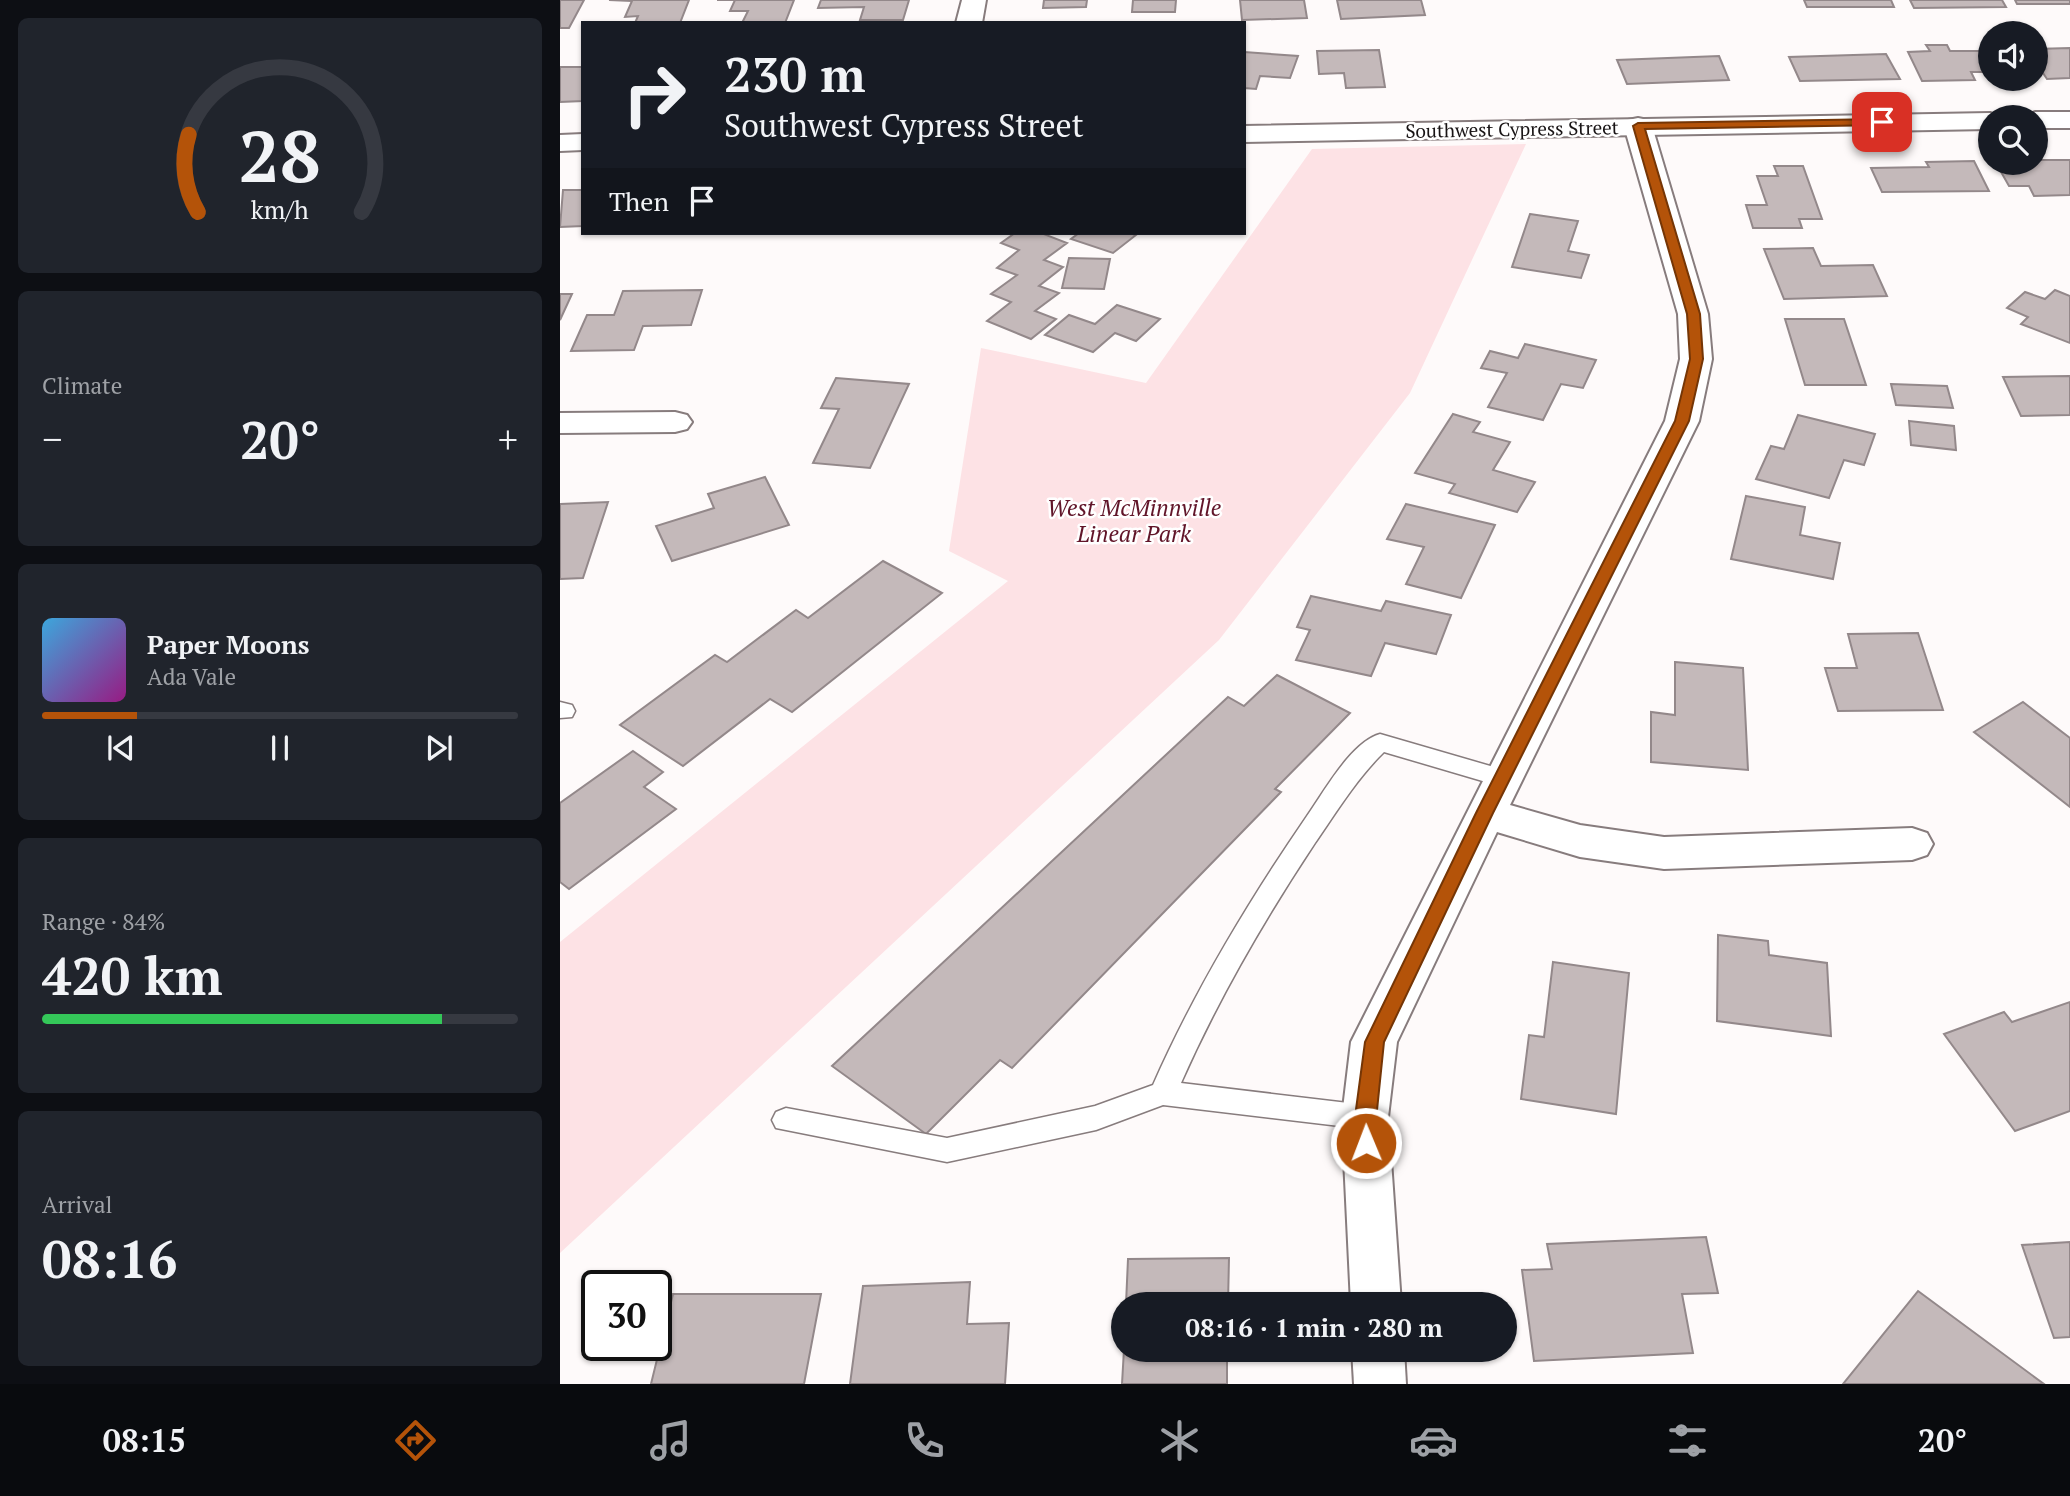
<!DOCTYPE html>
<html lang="en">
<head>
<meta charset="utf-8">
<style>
  :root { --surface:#171b24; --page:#20242c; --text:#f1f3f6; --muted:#9ea1a6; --line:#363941; --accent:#b45309 }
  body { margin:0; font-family:"PT Serif",serif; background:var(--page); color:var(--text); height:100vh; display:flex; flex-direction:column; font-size:26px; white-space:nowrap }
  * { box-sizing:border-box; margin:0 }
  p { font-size:23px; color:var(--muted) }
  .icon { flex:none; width:38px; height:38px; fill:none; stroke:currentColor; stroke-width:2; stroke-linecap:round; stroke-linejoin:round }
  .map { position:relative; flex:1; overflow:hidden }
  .details { display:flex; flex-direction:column; gap:18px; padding:18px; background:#0d0f14; width:560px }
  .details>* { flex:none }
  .banner { position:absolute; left:21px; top:21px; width:665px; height:214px; border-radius:0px; box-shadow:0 2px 5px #0004; background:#171b24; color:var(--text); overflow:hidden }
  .controls { position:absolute; left:1418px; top:21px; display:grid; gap:14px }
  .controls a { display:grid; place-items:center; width:70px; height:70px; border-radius:50%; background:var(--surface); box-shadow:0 2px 5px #0004; font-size:35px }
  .speed { position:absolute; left:21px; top:1270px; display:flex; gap:14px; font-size:35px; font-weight:700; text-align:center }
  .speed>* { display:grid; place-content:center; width:91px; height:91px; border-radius:50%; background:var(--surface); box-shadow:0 2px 5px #0004; line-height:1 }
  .speed .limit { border:4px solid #111; border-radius:10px; background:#fff; color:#111 }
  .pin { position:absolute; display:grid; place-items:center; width:60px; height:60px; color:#fff; margin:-30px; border-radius:14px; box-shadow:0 4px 10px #0006 }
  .me { position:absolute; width:77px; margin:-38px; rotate:359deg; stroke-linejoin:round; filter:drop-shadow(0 0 5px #0008) }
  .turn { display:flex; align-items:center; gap:24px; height:147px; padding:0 28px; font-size:32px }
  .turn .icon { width:91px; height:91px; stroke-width:2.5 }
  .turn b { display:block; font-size:49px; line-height:60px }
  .then { display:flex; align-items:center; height:66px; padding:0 28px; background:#0003; gap:14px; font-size:26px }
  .big { font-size:52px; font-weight:700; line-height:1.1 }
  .details .widget { flex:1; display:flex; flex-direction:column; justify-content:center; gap:10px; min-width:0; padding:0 24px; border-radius:10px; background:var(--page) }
  .details .dial { align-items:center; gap:0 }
  .dial svg { height:182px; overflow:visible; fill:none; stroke:var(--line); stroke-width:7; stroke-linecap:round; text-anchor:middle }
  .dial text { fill:var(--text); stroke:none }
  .song { display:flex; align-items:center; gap:21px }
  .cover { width:84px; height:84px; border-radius:10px; background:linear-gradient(135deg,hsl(200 70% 55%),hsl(310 70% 35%)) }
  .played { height:7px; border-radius:4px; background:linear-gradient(90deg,var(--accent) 20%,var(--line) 20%) }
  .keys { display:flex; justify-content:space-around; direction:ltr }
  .heat { display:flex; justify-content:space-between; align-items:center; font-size:38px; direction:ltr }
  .charge { height:10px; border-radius:5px; background:linear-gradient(90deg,#34c759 84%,var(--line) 0) }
  .trip { position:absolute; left:551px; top:1292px; width:406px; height:70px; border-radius:35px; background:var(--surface); box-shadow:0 2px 5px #0004; font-weight:700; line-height:70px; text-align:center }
  .tab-bar { display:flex; height:112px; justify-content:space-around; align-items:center; background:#090b0e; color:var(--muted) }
  .tab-bar .icon { width:49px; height:49px }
  .tab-bar .on { color:var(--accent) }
  .tab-bar b { font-size:32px; color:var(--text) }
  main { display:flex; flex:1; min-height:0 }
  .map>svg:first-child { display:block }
</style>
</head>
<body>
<main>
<section class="details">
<div class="widget dial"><svg viewBox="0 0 100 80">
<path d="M14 69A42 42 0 1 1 86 69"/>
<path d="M14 69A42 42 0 0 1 10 35" stroke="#b45309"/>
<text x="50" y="56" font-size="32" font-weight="700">28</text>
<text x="50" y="72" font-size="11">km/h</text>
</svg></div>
<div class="widget"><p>Climate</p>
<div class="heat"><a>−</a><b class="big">20°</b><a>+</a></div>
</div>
<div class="widget">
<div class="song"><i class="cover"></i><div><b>Paper Moons</b><p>Ada Vale</p></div></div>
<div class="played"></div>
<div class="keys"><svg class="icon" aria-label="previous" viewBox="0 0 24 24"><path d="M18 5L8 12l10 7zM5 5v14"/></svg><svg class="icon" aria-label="pause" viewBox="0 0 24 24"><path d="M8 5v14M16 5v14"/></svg><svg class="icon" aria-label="next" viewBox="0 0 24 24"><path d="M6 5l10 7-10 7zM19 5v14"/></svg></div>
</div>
<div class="widget"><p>Range · 84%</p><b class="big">420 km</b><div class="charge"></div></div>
<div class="widget"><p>Arrival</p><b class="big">08:16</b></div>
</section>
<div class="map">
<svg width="1510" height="1384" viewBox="0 0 1510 1384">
  <rect width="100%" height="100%" fill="#fefafa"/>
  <!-- green -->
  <path fill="#fde2e5" d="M966,144L850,393L659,640L0,1253V942L448,581L389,551L421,348L586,383L752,149Z"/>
  <!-- building -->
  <g fill="#c4b9ba" stroke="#93888a" stroke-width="2">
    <path d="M0,0H24L9,28H0Z"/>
    <path d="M49,0H129L120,23H75L78,16L65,17L72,1Z"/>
    <path d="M157,0H234L225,23H182L188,11H170L175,0Z"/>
    <path d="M261,0H349L343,20H300L304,7L258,8Z"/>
    <path d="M484,0H527L526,7L483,8Z"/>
    <path d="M573,0H616L615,12H572Z"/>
    <path d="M680,0H744L747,18L682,20Z"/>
    <path d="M777,0H861L865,15L781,19Z"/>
    <path d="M1244,0H1331L1334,7H1247Z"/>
    <path d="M1350,0H1442L1446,7L1354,8Z"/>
    <path d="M1455,0H1510V4H1457Z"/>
    <path d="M1366,45H1387L1390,51H1430V72H1411L1415,80L1362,81L1348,52L1370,51Z"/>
    <path d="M1510,48V78L1487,79L1475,61V49Z"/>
    <path d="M819,50L825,87L786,88L784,73L759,74L757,51Z"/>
    <path d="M684,52L738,56L730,78L700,76L696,89L684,88Z"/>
    <path d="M1326,54L1340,79L1240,81L1229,57Z"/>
    <path d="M1159,56L1169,80L1067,84L1057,60Z"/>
    <path d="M0,67H23V101L0,102Z"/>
    <path d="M1475,160H1510V195L1474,196L1469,186H1449L1436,163H1475Z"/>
    <path d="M1414,161L1429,191L1322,192L1311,168L1369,167L1366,162Z"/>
    <path d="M1214,166H1243L1262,219H1239L1242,228H1193L1186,205H1207L1197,176H1218Z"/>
    <path d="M3,190H23V226L0,227Z"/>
    <path d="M970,214L1018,221L1008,251L1029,255L1021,278L952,267Z"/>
    <path d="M455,233H490L486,235L507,243L484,260L503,267L479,286L499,293L475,311L496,319L471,339L427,321L451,302L431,294L457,275L437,268L459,250L441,243Z"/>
    <path d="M519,233H569L576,235L553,253L511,239Z"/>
    <path d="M1253,248L1261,266L1313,265L1327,296L1224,299L1204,249Z"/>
    <path d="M509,258L550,259L544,289L502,288Z"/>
    <path d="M142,290L131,325L83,326L74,350L11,351L27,315H54L63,291Z"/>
    <path d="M1495,290L1510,296V343L1461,324L1468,317L1447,308L1465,292L1485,299Z"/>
    <path d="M0,294H12L0,320Z"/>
    <path d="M557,305L600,319L576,341L555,333L533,352L485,335L509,315L535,324Z"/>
    <path d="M1225,319H1284L1306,385H1245Z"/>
    <path d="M965,344L1036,360L1023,388L1001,384L983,420L928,407L947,373L921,368L930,351L958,358Z"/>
    <path d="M1510,376V415L1461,416L1443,377Z"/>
    <path d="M276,378L349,384L310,468L253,463L279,409L261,408Z"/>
    <path d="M1331,384L1387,386L1393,408L1336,405Z"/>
    <path d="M893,414L920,422L913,432L950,442L933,470L975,482L957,512L889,493L895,484L855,473Z"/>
    <path d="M1238,415L1315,434L1304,465L1284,460L1269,498L1196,479L1211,446L1224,449Z"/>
    <path d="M1349,421L1394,426L1396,450L1351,445Z"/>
    <path d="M205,477L229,525L112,561L96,526L154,508L148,494Z"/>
    <path d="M1186,496L1245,507L1240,535L1280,543L1273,579L1171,559Z"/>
    <path d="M48,502L23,578L0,579V504Z"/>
    <path d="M846,504L935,525L901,598L846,584L864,547L827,539Z"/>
    <path d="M323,561L382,593L232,712L210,699L123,766L60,725L155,655L167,662L236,610L248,618Z"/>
    <path d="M751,596L821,611L826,601L891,615L876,654L825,643L811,676L736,660L750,630L737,627Z"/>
    <path d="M1358,633L1383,710L1278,711L1265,668H1297L1288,634Z"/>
    <path d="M1115,662L1183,668L1188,770L1091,762V712L1115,715Z"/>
    <path d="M717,675L790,713L715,789L721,792L452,1068L440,1060L366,1134L272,1066L668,697L684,706Z"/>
    <path d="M1463,702L1510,738V807L1414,732Z"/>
    <path d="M73,751L103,772L84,787L116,809L9,889L0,882V803Z"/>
    <path d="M1158,935L1208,941L1209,955L1267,963L1271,1036L1157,1021Z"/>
    <path d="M993,962L1069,973L1056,1114L961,1099L969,1035L984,1037Z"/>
    <path d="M1510,1002V1111L1455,1131L1384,1034L1444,1012L1452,1022Z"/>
    <path d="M1146,1237L1158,1293L1122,1294L1133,1353L974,1361L962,1270L992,1269L987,1244Z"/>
    <path d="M1510,1242V1337L1494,1338L1462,1245Z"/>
    <path d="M669,1258L668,1304H566L568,1259Z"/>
    <path d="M410,1282L407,1324L449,1323L445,1384H290L303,1286Z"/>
    <path d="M1358,1291L1484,1384H1283Z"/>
    <path d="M113,1294H261L244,1384H91Z"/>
    <path d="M564,1349H667V1384H562Z"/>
  </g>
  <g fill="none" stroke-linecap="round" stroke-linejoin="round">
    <defs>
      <g id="service">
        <path d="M0,702L12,705L15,711L12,717L0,718Z"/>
        <path d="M820,734L951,772L955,778L951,784L943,787L824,752L819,757C794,783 775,814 755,843C704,920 658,999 621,1083L805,1105L815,1109L819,1117L815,1125L805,1129L603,1105L536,1130L387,1162L216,1128L212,1120L216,1112L226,1108L387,1138L535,1106L593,1085C635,990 688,902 747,816C764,792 791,742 820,734Z"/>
      </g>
      <g id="minor">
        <path d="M402,0H426L422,23H396Z"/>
        <path d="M1078,118L1088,120L1092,126L1148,314L1152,359L1139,421L950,805L1020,825L1104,837L1352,828L1367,833L1373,844L1367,855L1352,860L1104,869L1020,857L937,832L837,1042L828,1117L841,1304H791L782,1117L791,1042L1105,421L1120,359L1118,314L1064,126L1068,120Z"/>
        <path d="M115,412L127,415L132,422L127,429L115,432L0,433V413Z"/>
        <path d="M792,1349H844L846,1384H794Z"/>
      </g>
      <g id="secondary">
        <path d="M1475,112H1510V128H1475V117H1463Z"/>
        <path d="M1430,113L1441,117H1430V129L684,142V126Z"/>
        <path d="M23,134V150L0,151V135Z"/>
      </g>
    </defs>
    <!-- service casing -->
    <use href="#service" stroke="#877c7d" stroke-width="3"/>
    <!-- minor casing -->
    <use href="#minor" stroke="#877c7d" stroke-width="4"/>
    <!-- secondary casing -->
    <use href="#secondary" stroke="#877c7d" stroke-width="4"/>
    <!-- service -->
    <use href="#service" fill="#fff" fill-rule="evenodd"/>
    <!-- minor -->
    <use href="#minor" fill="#fff" fill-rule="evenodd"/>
    <!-- secondary -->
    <use href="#secondary" fill="#fff" fill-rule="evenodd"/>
  </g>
  <!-- route -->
  <path fill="#b45309" stroke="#753606" stroke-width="2" d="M1322,119L1327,122L1326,125L1085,129L1140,314L1143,359L1129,421L933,813L824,1042L813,1149L806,1152L799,1149L795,1117L805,1042L916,813L1115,421L1130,359L1127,314L1073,126L1078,123Z"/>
  <g text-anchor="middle" stroke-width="5" stroke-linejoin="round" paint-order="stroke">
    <!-- far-street labels -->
    <g font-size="19" fill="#181415" stroke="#fff">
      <text transform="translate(952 129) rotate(-1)" y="7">Southwest Cypress Street</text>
    </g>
    <!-- park labels -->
    <g font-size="23" font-style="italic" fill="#611529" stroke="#fff">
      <text x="574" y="516">West McMinnville<tspan x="574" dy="26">Linear Park</tspan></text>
    </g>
  </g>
</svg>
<div class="controls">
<a><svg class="icon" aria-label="sound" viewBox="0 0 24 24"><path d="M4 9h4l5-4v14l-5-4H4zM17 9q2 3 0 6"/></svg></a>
<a><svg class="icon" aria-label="search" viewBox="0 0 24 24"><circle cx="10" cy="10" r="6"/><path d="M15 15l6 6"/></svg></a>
</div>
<div class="speed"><div class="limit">30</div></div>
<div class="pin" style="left:1322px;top:122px;background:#d93025"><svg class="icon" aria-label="arrive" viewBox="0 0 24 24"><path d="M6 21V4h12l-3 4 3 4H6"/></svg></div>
<svg class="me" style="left:806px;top:1143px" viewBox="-20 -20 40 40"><circle r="17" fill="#b45309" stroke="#fff" stroke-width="3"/><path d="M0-11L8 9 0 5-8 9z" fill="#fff"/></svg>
<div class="trip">08:16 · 1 min · 280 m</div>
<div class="banner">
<div class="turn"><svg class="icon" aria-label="right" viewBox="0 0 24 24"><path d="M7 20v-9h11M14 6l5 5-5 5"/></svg><div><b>230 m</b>Southwest Cypress Street</div></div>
<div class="then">Then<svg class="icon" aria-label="arrive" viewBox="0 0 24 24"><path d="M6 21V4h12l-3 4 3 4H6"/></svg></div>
</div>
</div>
</main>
<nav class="tab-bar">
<b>08:15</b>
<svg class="icon on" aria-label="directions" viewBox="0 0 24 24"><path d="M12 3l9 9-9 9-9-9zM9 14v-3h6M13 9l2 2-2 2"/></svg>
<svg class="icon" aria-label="music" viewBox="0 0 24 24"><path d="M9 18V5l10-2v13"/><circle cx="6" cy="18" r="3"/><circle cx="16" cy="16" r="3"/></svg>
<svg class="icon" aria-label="phone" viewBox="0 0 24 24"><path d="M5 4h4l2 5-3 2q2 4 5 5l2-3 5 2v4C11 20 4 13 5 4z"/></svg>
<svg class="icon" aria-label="climate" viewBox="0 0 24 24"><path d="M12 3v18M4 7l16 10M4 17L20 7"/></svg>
<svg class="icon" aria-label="car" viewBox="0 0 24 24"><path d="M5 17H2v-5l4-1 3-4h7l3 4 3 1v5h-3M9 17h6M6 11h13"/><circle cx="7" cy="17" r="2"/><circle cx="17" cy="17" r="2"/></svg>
<svg class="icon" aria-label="filters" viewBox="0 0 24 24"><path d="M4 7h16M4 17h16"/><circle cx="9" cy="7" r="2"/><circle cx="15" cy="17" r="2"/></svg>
<b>20°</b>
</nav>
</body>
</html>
